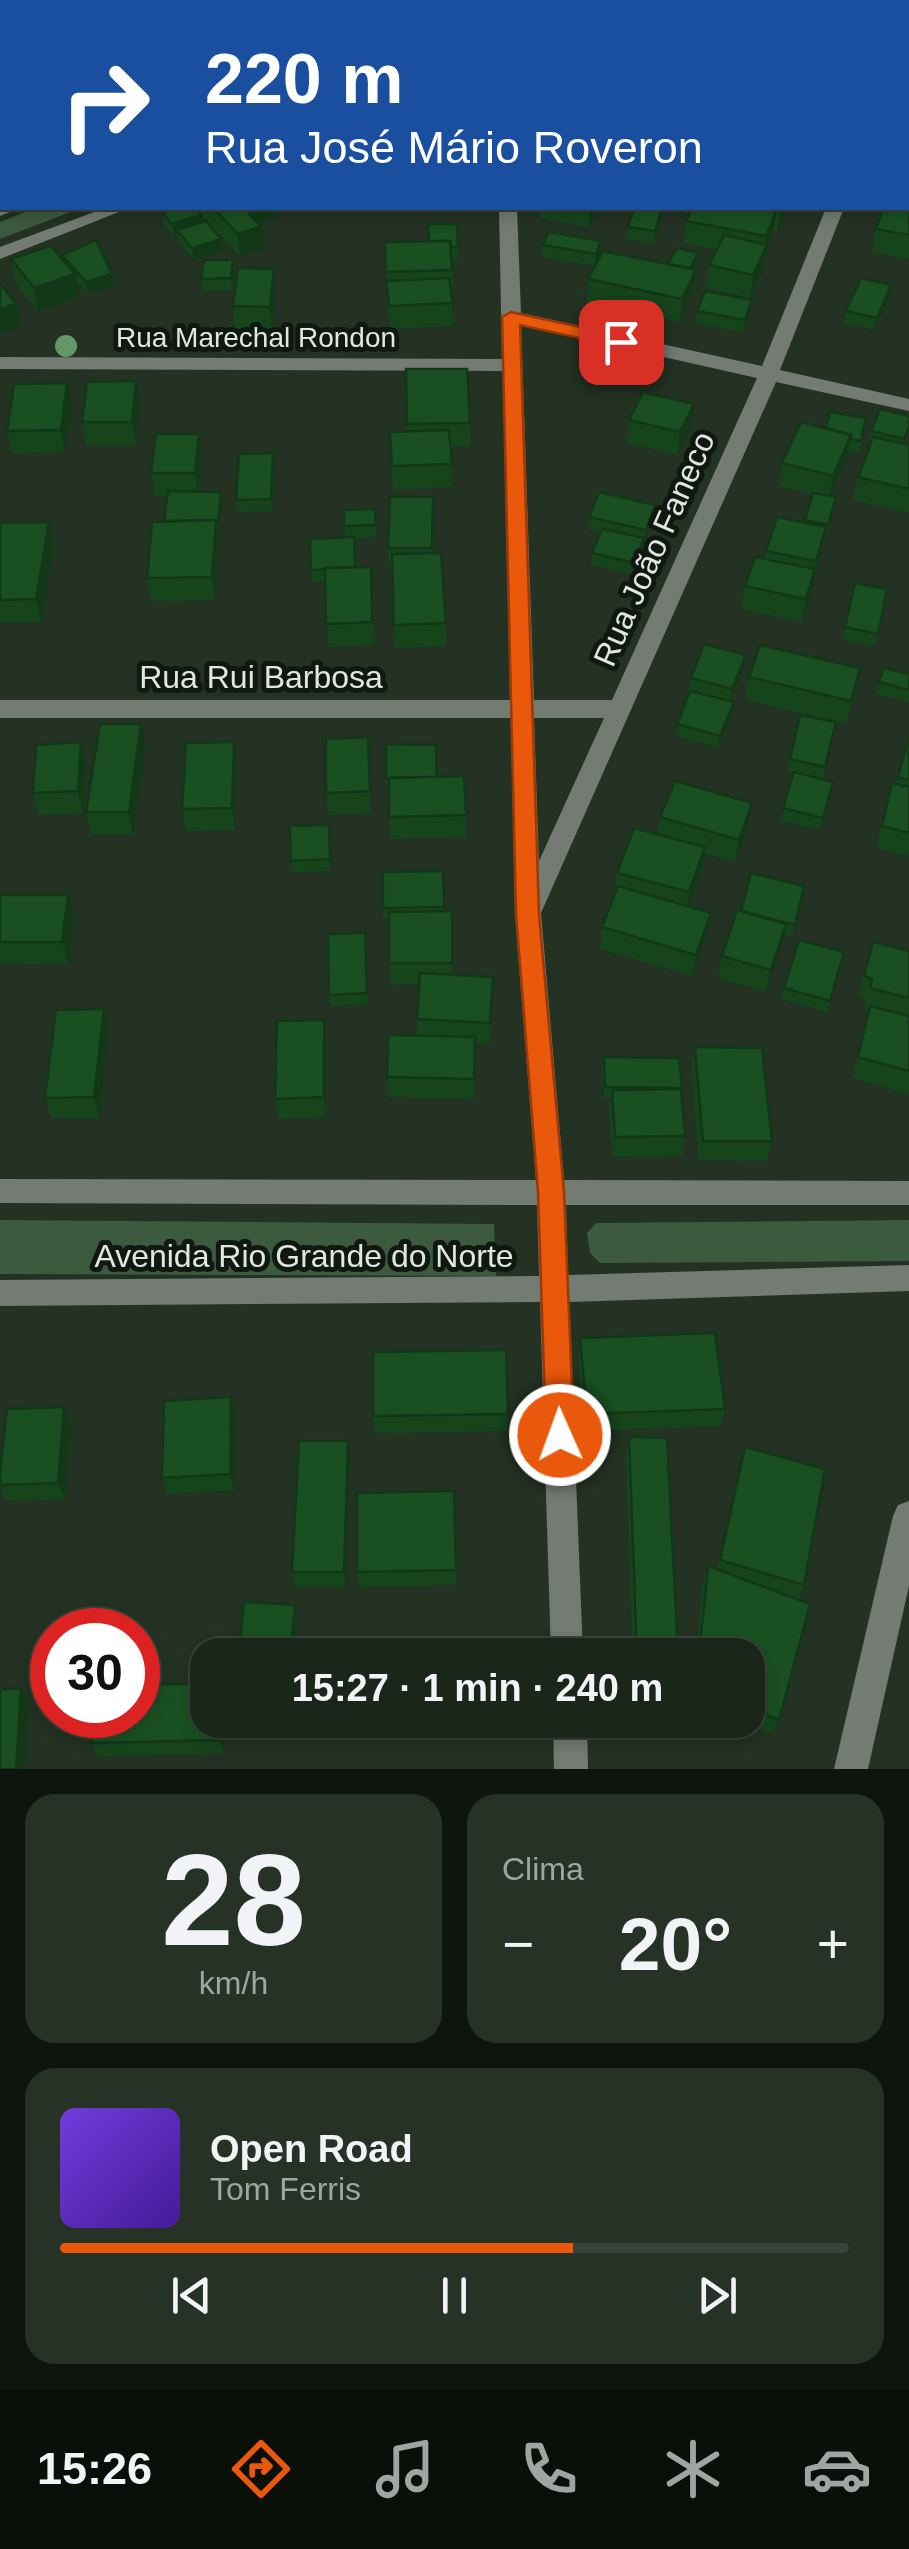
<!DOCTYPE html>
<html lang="pt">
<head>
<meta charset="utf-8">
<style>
  :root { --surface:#1a261a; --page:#273227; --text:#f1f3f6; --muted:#9fa5a2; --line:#384339; --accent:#ea580c }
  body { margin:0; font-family:Arial,sans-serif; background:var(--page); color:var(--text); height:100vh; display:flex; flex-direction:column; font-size:38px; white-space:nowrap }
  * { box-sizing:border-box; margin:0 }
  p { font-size:32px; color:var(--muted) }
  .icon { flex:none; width:55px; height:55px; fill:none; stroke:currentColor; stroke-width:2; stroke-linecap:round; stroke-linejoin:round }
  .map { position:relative; height:1769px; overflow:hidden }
  .details { display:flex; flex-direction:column; gap:25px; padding:25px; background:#0e150e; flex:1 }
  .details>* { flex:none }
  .hud { position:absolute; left:0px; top:0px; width:910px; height:210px; box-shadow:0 5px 15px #0003,0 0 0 2px var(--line); background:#1a4fa0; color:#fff; overflow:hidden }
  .speed { position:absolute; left:30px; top:1608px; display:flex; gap:20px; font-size:50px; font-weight:700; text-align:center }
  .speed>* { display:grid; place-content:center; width:130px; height:130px; border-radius:50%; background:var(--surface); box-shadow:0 5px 15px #0003,0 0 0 2px var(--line); line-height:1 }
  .speed .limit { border:15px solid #d22; background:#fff; color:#111 }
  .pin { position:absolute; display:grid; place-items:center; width:85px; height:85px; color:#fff; margin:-42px; border-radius:20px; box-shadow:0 5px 15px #0006 }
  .me { position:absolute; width:110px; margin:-55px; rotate:358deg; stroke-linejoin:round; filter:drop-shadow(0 0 8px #0008) }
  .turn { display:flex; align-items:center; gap:35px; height:210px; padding:0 40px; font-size:45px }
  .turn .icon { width:130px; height:130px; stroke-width:2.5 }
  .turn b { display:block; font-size:70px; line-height:85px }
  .big { font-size:75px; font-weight:600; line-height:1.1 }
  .details .tile { flex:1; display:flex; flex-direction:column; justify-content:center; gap:15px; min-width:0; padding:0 35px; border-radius:30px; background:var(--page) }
  .details .dial { align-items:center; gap:0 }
  .dial b { font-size:130px; line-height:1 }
  .song { display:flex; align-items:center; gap:30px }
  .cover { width:120px; height:120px; border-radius:15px; background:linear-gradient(135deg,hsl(260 70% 55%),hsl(260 70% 35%)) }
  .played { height:10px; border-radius:5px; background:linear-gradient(90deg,var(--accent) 65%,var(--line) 65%) }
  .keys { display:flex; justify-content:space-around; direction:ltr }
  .heat { display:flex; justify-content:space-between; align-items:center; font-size:55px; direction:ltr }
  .details .tiles { flex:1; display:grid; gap:25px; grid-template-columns:1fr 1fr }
  .tile:last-child { grid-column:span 2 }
  .trip { position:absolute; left:190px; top:1638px; width:575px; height:100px; border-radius:30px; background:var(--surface); box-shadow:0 5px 15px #0003,0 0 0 2px var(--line); font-weight:600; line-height:100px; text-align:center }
  .tab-bar { display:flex; height:160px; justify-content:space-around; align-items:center; background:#0a0f0a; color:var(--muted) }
  .tab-bar .icon { width:70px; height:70px }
  .tab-bar .current { color:var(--accent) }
  .tab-bar b { font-size:45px; color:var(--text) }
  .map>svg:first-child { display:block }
</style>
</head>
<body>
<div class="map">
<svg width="909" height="1769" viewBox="0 0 909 1769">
  <rect width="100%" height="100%" fill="#233223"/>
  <!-- green -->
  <g fill="#3c5b3e">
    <path d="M36,208H81L0,239V222Z"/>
    <path d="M0,1220L494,1224L496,1276L0,1274Z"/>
    <path d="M909,1220V1261L600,1263L590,1253L587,1233L596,1223Z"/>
  </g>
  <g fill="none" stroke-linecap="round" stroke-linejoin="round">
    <!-- minor -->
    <g fill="#737b73" fill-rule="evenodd">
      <rect x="493" y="0" width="16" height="2"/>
      <path d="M858,0H887L888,2H860Z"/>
      <path d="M906,2H909V13H908Z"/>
      <rect x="908" y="145" width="1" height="10"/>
      <path d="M0,205L20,208L0,216Z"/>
      <path d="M105,208H129L0,259V247Z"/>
      <path d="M499,208H517L521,313L762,366L826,208H844L780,370L909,399V411L776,382L541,913L564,1180L909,1181V1205H566L568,1275L909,1265V1291L569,1302L583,1655H551L540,1302L0,1306V1280L539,1276L537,1205L0,1203V1179L536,1180L515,914L511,718H0V700H510L503,371L0,369V357L502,359ZM521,325L757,378L612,700H534ZM534,718H604L539,861Z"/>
      <path d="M909,1501V1586L868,1769H834L893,1516L898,1505Z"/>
      <path d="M553,1720H587L588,1769H554Z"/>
    </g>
  </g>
  <!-- trees -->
  <circle fill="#659667" cx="66" cy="346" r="11"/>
  <!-- wall -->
  <g fill="#16451c">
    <path d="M96,0H220L214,2H196L192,0V2H100Z"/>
    <path d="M258,0H385L381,2H263Z"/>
    <path d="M909,178V259L872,252L880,208H908V182Z"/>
    <path d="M200,208H275L276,217L258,223L263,249L240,257L201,214Z"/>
    <path d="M539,208H598L589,227L539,218Z"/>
    <path d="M634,208H788L778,231L774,230L766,252L764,268L750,298L706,288L709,265L717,250L684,243L686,221L689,214L663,209L654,243L627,239L628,227Z"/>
    <path d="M163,213L201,215L202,222L221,239L223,251L194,260L179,242L178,235L174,236L164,225Z"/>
    <path d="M457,224L458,259H452L453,326L390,329L387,304L385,242L429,241Z"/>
    <path d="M543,245L600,253L595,266L542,257Z"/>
    <path d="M62,255L114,286L88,294L76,280L79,297L38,311L15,282L11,259L63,260Z"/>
    <path d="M233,260L234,272L232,290L203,291L201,279Z"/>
    <path d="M668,264L697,265L695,269L693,292L680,322L587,302L588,279Z"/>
    <path d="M891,285L889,297L874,330L844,323L846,311Z"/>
    <path d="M276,292L272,330L235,329L233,306Z"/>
    <path d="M752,300L750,312L743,332L696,323L697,311Z"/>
    <path d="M406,369L470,423V446H451L452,487L393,489L390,432L407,431Z"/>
    <path d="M140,404L136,445H86L82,422Z"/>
    <path d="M72,405L65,452L12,454L7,431Z"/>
    <path d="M909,416L904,444L909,445V513L853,500L858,477L870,444L869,443L871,431Z"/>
    <path d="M866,418L859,453L848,451L830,496L834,509L826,537H824L811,592L802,622L741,609L745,586L765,559L766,551L805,523L813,495L779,486L782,463L826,428Z"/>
    <path d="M629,420L691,427L678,455L627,443Z"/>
    <path d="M199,434L202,457L199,492L222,504L219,534H217L218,543L215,600L151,601L147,578L164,521L168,496H155L151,473Z"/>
    <path d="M274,465L272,511L237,512L236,500Z"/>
    <path d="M433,497L432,553L446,623V646L395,648L392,570H389L388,548Z"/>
    <path d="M655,505L654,517L644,541L643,550L633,574L591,565L592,553L601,532L588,529L589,517Z"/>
    <path d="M375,509L376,537L354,538L355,567H371L374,645L328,647L326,581L312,582L310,539L345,537L344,510Z"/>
    <path d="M0,523L54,545L42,622H0Z"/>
    <path d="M855,583L887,589L875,646L842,639Z"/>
    <path d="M746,655L744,666L730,701L689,690L691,678Z"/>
    <path d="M860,668L846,724L745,700L749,677Z"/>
    <path d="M909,674V702L876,694L879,682Z"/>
    <path d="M734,702L732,714L718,747L676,736L677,724Z"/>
    <path d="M836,722L823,779L833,782L820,830L781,820L794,772L787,771L790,759Z"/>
    <path d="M368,737L371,813L328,815L326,793Z"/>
    <path d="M909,737V856L876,848L892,783L896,784Z"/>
    <path d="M81,742L86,765L83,813L38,815L33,793Z"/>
    <path d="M386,744L466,815V837L390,839L389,789H386Z"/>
    <path d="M146,747L133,834H91L86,812Z"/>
    <path d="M237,764L235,830L186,831L182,809Z"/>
    <path d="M752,803L748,825L735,862L704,853L702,869L689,906L711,913L707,934L692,976L600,949L602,927L615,894L617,873L658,834L660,817Z"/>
    <path d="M329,825L330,871L292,872L291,861Z"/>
    <path d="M443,871L444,911H452V975L493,977L490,1043H475L474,1099L388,1097L387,1077L417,1036L419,984L390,985L389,919H383V872Z"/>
    <path d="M804,886L792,936L783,934L766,991L718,978L722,956L741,911Z"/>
    <path d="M0,895L74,916L68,963L0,964Z"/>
    <path d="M365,933L368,1004L330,1006L329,995Z"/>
    <path d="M873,942L909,951V1094L852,1078L869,1010L864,1009L866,1000L858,997Z"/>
    <path d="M844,952L827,1012L781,999L784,988Z"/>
    <path d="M104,1009L109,1030L99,1118H51L45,1098Z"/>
    <path d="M324,1020L326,1041V1117L278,1119L275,1099Z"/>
    <path d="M695,1047L772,1141L767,1161L699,1160L691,1068Z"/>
    <path d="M604,1057L681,1091L685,1136L682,1156L613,1157L609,1110L611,1098H604L602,1068Z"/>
    <path d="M580,1338L725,1409L720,1426L585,1431L578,1356Z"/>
    <path d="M64,1407L71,1424L65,1499L6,1501L0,1488V1471Z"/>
    <path d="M235,1414L234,1490L167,1494L162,1478Z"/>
    <path d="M508,1414L507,1431L374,1433L373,1416Z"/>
    <path d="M629,1437L678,1655H633L626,1454Z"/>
    <path d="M745,1447L804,1585L798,1600L779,1720L772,1733L741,1720H748V1655H696L703,1581L708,1566L717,1569Z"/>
    <path d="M350,1458L346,1587H295L292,1572Z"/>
    <path d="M454,1491L456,1585L359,1587L357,1572Z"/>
    <path d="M208,1720H225L224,1753L98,1756L92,1743Z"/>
  </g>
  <!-- shaded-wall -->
  <g fill="#123817">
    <rect x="136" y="0" width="56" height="2"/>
    <path d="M204,0H220L214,2H204Z"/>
    <path d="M342,0H385L381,2H337Z"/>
    <path d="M2,59V83H0V60Z"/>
    <path d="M2,147V171L0,172V148Z"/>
    <path d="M269,208H275L276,217L254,224L253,212Z"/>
    <path d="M590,208H598L589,227Z"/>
    <path d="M663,208L662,216L654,243L655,231Z"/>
    <path d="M781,208H788L778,231Z"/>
    <path d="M776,212L773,234L766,252L764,268L750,298L753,275L764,250L766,236Z"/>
    <path d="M201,215L203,227L177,230L178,235L174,236L172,224Z"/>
    <path d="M261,226L263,249L240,257L238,234Z"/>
    <path d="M221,239L223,251L194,260L192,248Z"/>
    <path d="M601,241L600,253L595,266L596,254Z"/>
    <path d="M698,253L697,265L686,285L687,273Z"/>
    <path d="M233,260L234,272L232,290L231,278Z"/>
    <path d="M274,269L276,292L272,330L270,307Z"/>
    <path d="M696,270L693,292L680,322L682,299Z"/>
    <path d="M75,274L79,297L38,311L34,288Z"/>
    <path d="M112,274L114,286L88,294L86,282Z"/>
    <path d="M891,285L889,297L874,330L877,318Z"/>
    <path d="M752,300L750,312L743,332L745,320Z"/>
    <path d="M16,304L20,327L0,334V309Z"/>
    <path d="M136,381L140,404L136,445L132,422Z"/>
    <path d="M67,383L72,405L65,452L61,430Z"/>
    <path d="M694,404L691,427L678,455L680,432Z"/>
    <path d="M199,434L202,457L198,495L195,473Z"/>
    <path d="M851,435L847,458L829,499L833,476Z"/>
    <path d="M273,453L274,465L272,511L271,499Z"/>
    <path d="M221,492L222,504L219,534L218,522Z"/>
    <path d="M655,505L654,517L644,542L646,530Z"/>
    <path d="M216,520L218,543L215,600L212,577Z"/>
    <path d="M49,522L54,545L42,622L36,599Z"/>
    <path d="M826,527L811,592L802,622L806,599Z"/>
    <path d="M644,538L643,550L633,574L635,563Z"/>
    <path d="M746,655L744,666L730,701L732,689Z"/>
    <path d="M734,702L732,714L718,747L720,736Z"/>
    <path d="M141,724L146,747L133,834L129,812Z"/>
    <path d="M81,742L86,765L83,813L78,791Z"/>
    <path d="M234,742L237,764L235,830L232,808Z"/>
    <path d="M752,803L748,825L735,862L739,840Z"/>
    <path d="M705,847L702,869L686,914L689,892Z"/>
    <path d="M68,895L74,916L68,963L62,942Z"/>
    <path d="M711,913L707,934L692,976L696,955Z"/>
    <path d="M786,924L781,945L766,991L771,970Z"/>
    <path d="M104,1009L109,1030L99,1118L94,1097Z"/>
    <path d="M324,1020L326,1041V1117L324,1097Z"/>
    <path d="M231,1397L235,1414L234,1490L230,1474Z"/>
    <path d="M64,1407L71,1424L65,1499L58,1483Z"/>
    <path d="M348,1441L350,1458L346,1587L344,1572Z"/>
    <path d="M295,1605L297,1613L293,1655H290Z"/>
    <path d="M21,1688L29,1702L25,1769H16Z"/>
    <path d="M220,1720H225L224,1753L220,1740Z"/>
  </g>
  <!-- building -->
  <g fill="#1a5021" stroke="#123817" stroke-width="2.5">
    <path d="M20,0H60L53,2H23Z"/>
    <path d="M279,0H342L337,2H284Z"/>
    <path d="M690,0H731L730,2H705Z"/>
    <path d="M788,0H836L835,2H787Z"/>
    <path d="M0,44L2,46V59L0,60Z"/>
    <path d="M0,127L2,129V147L0,148Z"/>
    <path d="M908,185L909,186V210L895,208H908Z"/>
    <path d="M180,208H195L201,215L172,224L163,213Z"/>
    <path d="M213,208H244L261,226L238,234Z"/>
    <path d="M249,208H269L253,212Z"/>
    <path d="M634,208H662L655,231L628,227Z"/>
    <path d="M692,208H754L776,212L766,236L686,221Z"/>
    <path d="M883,208L909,210V235L876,229Z"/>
    <path d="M206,221L221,239L192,248L177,230Z"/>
    <path d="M428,224H457L458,247H451L450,241H429Z"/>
    <path d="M549,232L601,241L596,254L543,245Z"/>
    <path d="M724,235L767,245L753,275L709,265Z"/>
    <path d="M96,240L112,274L86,282L62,255Z"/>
    <path d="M450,241L452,270L386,272L385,242Z"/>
    <path d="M51,246L75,274L34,288L11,259Z"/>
    <path d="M677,248L698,253L690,268L668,264Z"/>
    <path d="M603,251L696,270L682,299L588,279Z"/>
    <path d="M204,260H233L231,278L201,279Z"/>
    <path d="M238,268L274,269L270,307L233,306Z"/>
    <path d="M449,278L453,303L389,306L386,281Z"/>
    <path d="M861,278L891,285L877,318L846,311Z"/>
    <path d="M0,283L16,304L0,309Z"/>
    <path d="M705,291L752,300L745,320L697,311Z"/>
    <path d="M406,369H467L470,423L407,424Z"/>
    <path d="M136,381L132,422H82L87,382Z"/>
    <path d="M67,383L61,430L7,431L14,384Z"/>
    <path d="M643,392L694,404L680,432L629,420Z"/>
    <path d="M880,409L909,416V427L904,439L871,431Z"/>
    <path d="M830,412L866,418L861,441L850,439L851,435L826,428Z"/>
    <path d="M801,422L851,435L833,476L782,463Z"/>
    <path d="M449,430L452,464L392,466L390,432Z"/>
    <path d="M156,434H199L195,473H151Z"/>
    <path d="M873,437L909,445V489L858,477Z"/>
    <path d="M273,453L271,499L236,500L239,454Z"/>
    <path d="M168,491L221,492L218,522H215L216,520L164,521Z"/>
    <path d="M599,492L655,505L646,530L589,517Z"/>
    <path d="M813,493L836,497L828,525L805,520Z"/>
    <path d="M390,497H433L432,548H388Z"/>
    <path d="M375,509L376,525L344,526V510Z"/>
    <path d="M777,517L826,527L816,561L766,551Z"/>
    <path d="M216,520L212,577L147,578L152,522Z"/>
    <path d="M49,522L36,599L0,600V523Z"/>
    <path d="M602,529L644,538L635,563L592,553Z"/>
    <path d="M354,537L355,567L311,570L310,539Z"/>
    <path d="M441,553L446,623L394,625L392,554Z"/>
    <path d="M755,557L815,569L806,599L745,586Z"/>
    <path d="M371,567L372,622L326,624L325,568Z"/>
    <path d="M855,583L887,589L878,634L845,627Z"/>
    <path d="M704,644L746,655L732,689L691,678Z"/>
    <path d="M760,645L860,668L851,701L749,677Z"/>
    <path d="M884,668L909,674V690L879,682Z"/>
    <path d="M690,691L734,702L720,736L677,724Z"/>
    <path d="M800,715L836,722L825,767L790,759Z"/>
    <path d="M100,724H141L129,812H86Z"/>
    <path d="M368,737L370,791L326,793V739Z"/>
    <path d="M909,737V780L898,777Z"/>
    <path d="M81,742L78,791L33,793L36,745Z"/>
    <path d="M234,742L232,808L182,809L186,743Z"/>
    <path d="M386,744L436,745V777L386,778Z"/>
    <path d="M794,772L833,782L823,818L783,808Z"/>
    <path d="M464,776L466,815L389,817V778Z"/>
    <path d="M675,781L752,803L739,840L660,817Z"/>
    <path d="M892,783L909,787V833L882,826Z"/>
    <path d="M329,825L330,859L291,861L290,826Z"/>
    <path d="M634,828L705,847L689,892L617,873Z"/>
    <path d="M443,871L444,907L383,908V872Z"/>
    <path d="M751,873L804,886L795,925L741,911Z"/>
    <path d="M618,886L711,913L696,955L602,927Z"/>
    <path d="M0,895H68L62,942H0Z"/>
    <path d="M737,910L786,924L771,970L722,956Z"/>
    <path d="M452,911V963H389V912Z"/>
    <path d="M365,933L367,993L329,995L328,934Z"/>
    <path d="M799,940L844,952L830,1001L784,988Z"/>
    <path d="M873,942L909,951V998L870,988L872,979L864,976Z"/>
    <path d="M420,973L493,977L490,1023L417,1019Z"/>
    <path d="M870,1006L909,1016V1071L858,1057Z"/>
    <path d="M104,1009L94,1097L45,1098L56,1010Z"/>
    <path d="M324,1020V1097L275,1099L277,1021Z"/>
    <path d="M388,1035L475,1037L474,1079L387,1077Z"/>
    <path d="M695,1047L762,1048L772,1141H703Z"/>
    <path d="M604,1057L679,1058L682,1088L605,1087Z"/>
    <path d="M681,1089L685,1136L615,1137L612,1090Z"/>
    <path d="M715,1333L725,1409L587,1414L580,1338Z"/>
    <path d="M506,1350L508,1414L373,1416V1352Z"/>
    <path d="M231,1397L230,1474L162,1478L164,1401Z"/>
    <path d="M64,1407L58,1483L0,1485V1471L7,1409Z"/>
    <path d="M629,1437L667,1438L678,1655H637Z"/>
    <path d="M299,1441H348L344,1572H292Z"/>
    <path d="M745,1447L825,1469L804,1585L720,1560Z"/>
    <path d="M454,1491L456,1570L357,1572V1493Z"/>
    <path d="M708,1566L810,1604L779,1720L748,1707V1655H699Z"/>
    <path d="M244,1602L295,1605L290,1655L239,1654Z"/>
    <path d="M208,1683V1720H220V1740L92,1743L94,1715H138V1685Z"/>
    <path d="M21,1688L16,1769H0V1690Z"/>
  </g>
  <!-- route -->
  <path fill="#ea580c" stroke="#983908" stroke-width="2.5" d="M511,312L621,336L630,342L621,347L520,325L539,914L564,1192L574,1435L570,1445L560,1449L550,1445L546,1435L538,1192L516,914L502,317Z"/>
  <g text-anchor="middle" stroke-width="10" stroke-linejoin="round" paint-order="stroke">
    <!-- far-street labels -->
    <g font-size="28" fill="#dfe8df" stroke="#111811">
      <text x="256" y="347">Rua Marechal Rondon</text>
    </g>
    <!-- street labels -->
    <g font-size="32" fill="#dfe8df" stroke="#111811">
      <text transform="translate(654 549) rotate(-66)" y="11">Rua João Faneco</text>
      <text x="261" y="688">Rua Rui Barbosa</text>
      <text x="304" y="1267">Avenida Rio Grande do Norte</text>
    </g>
  </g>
</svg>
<div class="speed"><div class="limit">30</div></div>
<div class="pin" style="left:621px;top:342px;background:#d93025"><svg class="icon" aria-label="arrive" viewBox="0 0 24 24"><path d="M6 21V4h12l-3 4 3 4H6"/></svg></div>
<svg class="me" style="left:560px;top:1435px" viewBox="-20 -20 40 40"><circle r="17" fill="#ea580c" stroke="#fff" stroke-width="3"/><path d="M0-11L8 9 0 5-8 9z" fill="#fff"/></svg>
<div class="trip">15:27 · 1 min · 240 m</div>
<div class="hud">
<div class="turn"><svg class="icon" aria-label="right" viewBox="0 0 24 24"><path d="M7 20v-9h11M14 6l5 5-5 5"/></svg><div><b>220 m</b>Rua José Mário Roveron</div></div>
</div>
</div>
<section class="details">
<div class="tiles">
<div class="tile dial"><b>28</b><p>km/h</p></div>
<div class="tile"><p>Clima</p>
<div class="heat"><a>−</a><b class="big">20°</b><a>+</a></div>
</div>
<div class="tile">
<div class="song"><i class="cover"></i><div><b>Open Road</b><p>Tom Ferris</p></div></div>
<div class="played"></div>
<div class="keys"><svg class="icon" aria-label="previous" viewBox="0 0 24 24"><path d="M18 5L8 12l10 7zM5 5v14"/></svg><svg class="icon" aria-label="pause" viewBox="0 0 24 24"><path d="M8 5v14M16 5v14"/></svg><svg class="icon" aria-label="next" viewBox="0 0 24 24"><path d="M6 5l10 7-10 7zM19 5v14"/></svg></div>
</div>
</div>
</section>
<nav class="tab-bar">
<b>15:26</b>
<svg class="icon current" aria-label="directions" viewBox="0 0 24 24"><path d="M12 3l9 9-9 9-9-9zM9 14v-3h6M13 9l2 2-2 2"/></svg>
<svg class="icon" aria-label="music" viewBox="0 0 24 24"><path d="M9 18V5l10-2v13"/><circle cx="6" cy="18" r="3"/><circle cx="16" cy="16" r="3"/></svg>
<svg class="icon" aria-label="phone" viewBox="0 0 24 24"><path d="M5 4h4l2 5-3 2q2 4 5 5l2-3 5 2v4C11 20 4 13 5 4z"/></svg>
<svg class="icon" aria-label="climate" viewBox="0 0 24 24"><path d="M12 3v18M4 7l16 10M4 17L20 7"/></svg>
<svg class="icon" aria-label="car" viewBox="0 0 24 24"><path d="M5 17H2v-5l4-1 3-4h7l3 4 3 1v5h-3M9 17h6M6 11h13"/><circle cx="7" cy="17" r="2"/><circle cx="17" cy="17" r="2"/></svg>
</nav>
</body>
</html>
